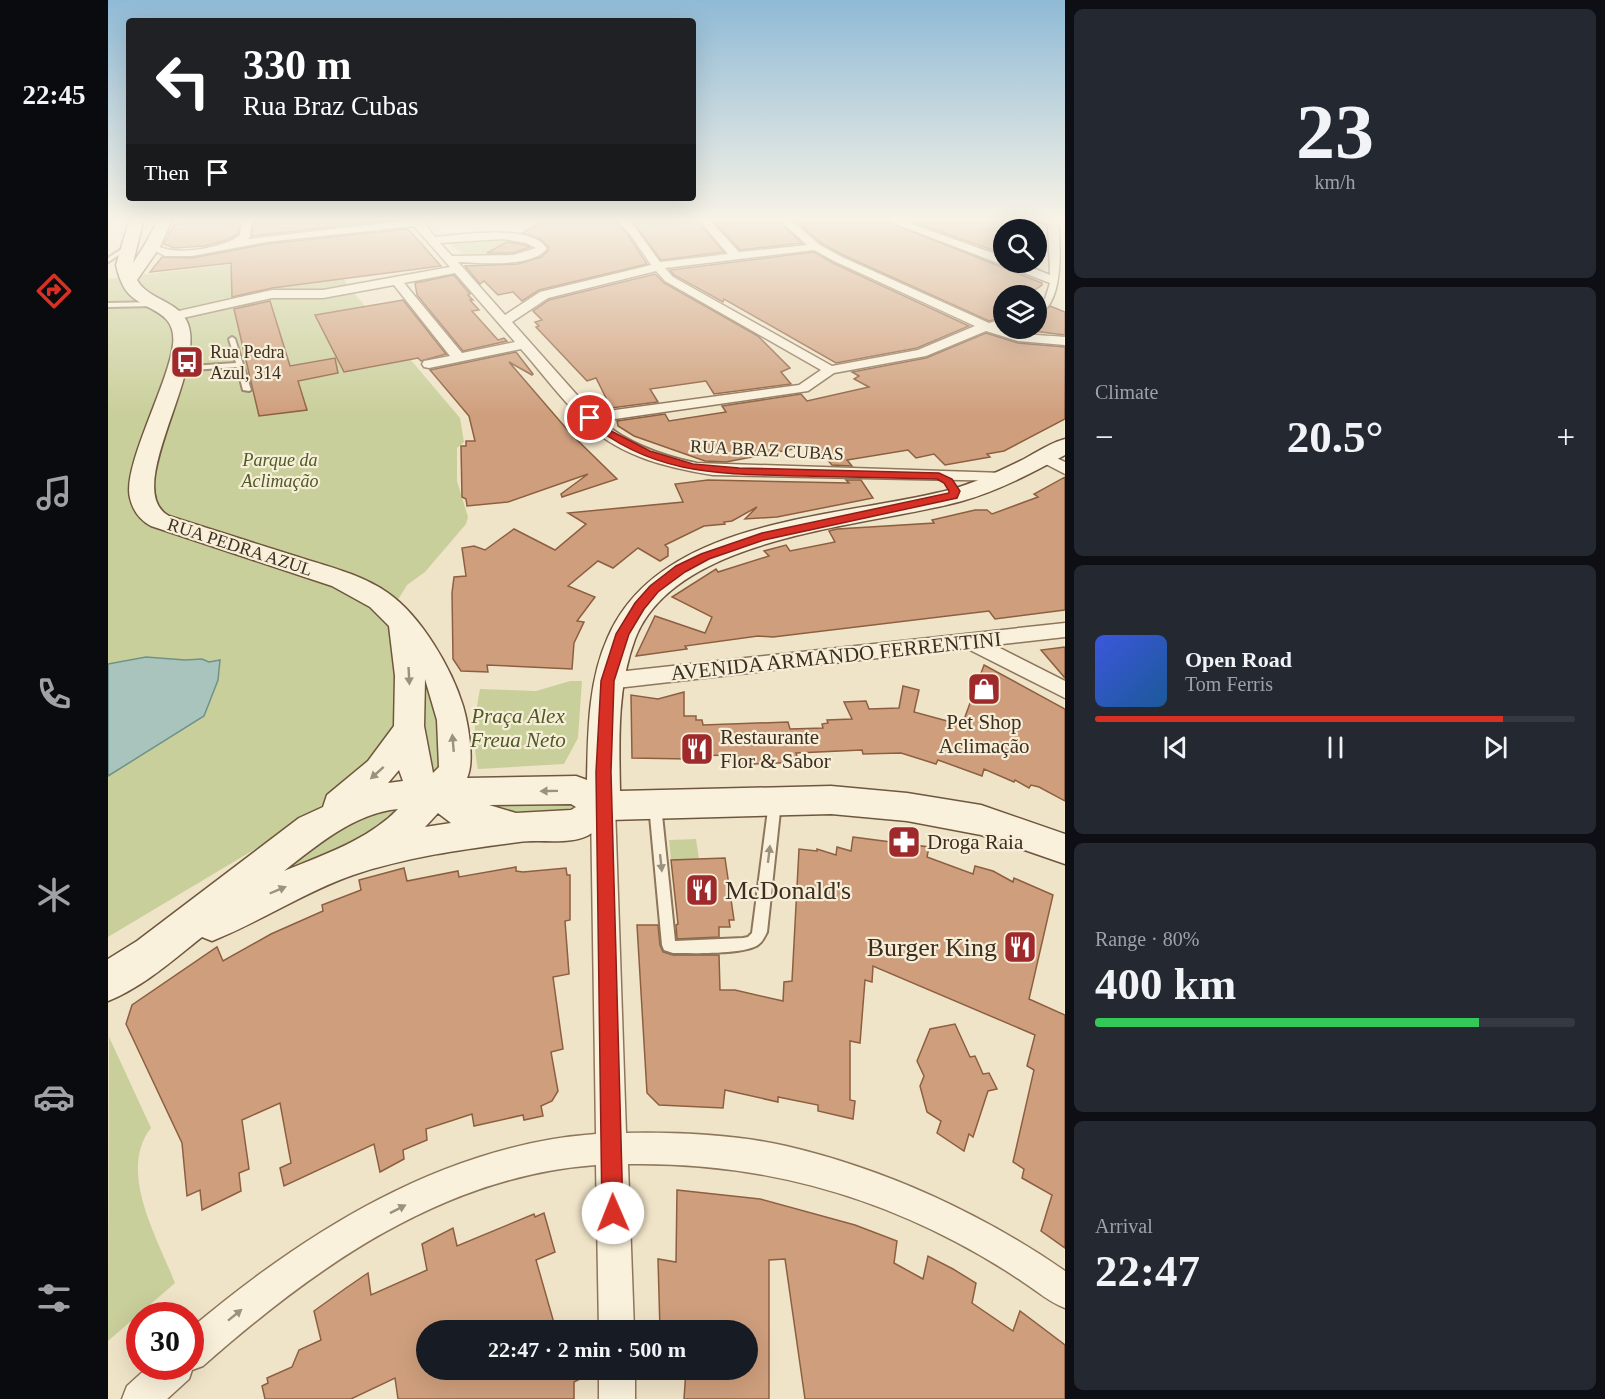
<!DOCTYPE html>
<html lang="en">
<head>
<meta charset="utf-8">
<style>
  :root { --surface:#171b24; --page:#242831; --text:#f1f3f6; --muted:#9ea1a6; --line:#363941; --accent:#d93025 }
  body { margin:0; font-family:"Times New Roman",serif; background:var(--page); color:var(--text); height:100vh; display:flex; flex-direction:column; font-size:22px; white-space:nowrap }
  * { box-sizing:border-box; margin:0 }
  p { font-size:20px; color:var(--muted) }
  .icon { flex:none; width:33px; height:33px; fill:none; stroke:currentColor; stroke-width:2; stroke-linecap:round; stroke-linejoin:round }
  .map { position:relative; flex:1; overflow:hidden }
  .details { display:flex; flex-direction:column; gap:9px; padding:9px; background:#0d0f14; width:540px }
  .details>* { flex:none }
  .guide { position:absolute; left:18px; top:18px; width:570px; height:183px; border-radius:6px; box-shadow:0 6px 24px #0002; background:#202124; color:#fff; overflow:hidden }
  .controls { position:absolute; left:885px; top:219px; display:grid; gap:12px }
  .controls a { display:grid; place-items:center; width:54px; height:54px; border-radius:50%; background:var(--surface); box-shadow:0 6px 24px #0002; font-size:30px }
  .speed { position:absolute; left:18px; top:1302px; display:flex; gap:12px; font-size:30px; font-weight:700; text-align:center }
  .speed>* { display:grid; place-content:center; width:78px; height:78px; border-radius:50%; background:var(--surface); box-shadow:0 6px 24px #0002; line-height:1 }
  .speed .limit { border:9px solid #d22; background:#fff; color:#111 }
  .pin { position:absolute; display:grid; place-items:center; width:51px; height:51px; color:#fff; margin:-26px; border:3px solid #fff; border-radius:50%; box-shadow:0 2px 6px #0007 }
  .me { position:absolute; width:66px; margin:-33px; rotate:359deg; stroke-linejoin:round; filter:drop-shadow(0 0 4px #0008) }
  .turn { display:flex; align-items:center; gap:21px; height:126px; padding:0 18px; font-size:27px }
  .turn .icon { width:78px; height:78px; stroke-width:2.5 }
  .turn b { display:block; font-size:42px; line-height:51px }
  .then { display:flex; align-items:center; height:57px; padding:0 18px; background:#0003; gap:12px; font-size:22px }
  .big { font-size:45px; font-weight:600; line-height:1.1 }
  .details .widget { flex:1; display:flex; flex-direction:column; justify-content:center; gap:9px; min-width:0; padding:0 21px; border-radius:9px; background:var(--page) }
  .details .dial { align-items:center; gap:0 }
  .dial b { font-size:78px; line-height:1 }
  .song { display:flex; align-items:center; gap:18px }
  .cover { width:72px; height:72px; border-radius:9px; background:linear-gradient(135deg,hsl(230 70% 55%),hsl(210 70% 35%)) }
  .played { height:6px; border-radius:3px; background:linear-gradient(90deg,var(--accent) 85%,var(--line) 85%) }
  .keys { display:flex; justify-content:space-around; direction:ltr }
  .heat { display:flex; justify-content:space-between; align-items:center; font-size:33px; direction:ltr }
  .charge { height:9px; border-radius:4px; background:linear-gradient(90deg,#34c759 80%,var(--line) 0) }
  .trip { position:absolute; left:308px; top:1320px; width:342px; height:60px; border-radius:30px; background:var(--surface); box-shadow:0 6px 24px #0002; font-weight:600; line-height:60px; text-align:center }
  main { display:flex; flex:1; min-height:0 }
  .menu { display:flex; flex-direction:column; width:108px; justify-content:space-around; align-items:center; background:#090b0e; color:var(--muted) }
  .menu .icon { width:42px; height:42px }
  .menu .selected { color:var(--accent) }
  .menu b { font-size:27px; color:var(--text) }
  .map>svg:first-child { display:block }
</style>
</head>
<body>
<main>
<nav class="menu">
<b>22:45</b>
<svg class="icon selected" aria-label="directions" viewBox="0 0 24 24"><path d="M12 3l9 9-9 9-9-9zM9 14v-3h6M13 9l2 2-2 2"/></svg>
<svg class="icon" aria-label="music" viewBox="0 0 24 24"><path d="M9 18V5l10-2v13"/><circle cx="6" cy="18" r="3"/><circle cx="16" cy="16" r="3"/></svg>
<svg class="icon" aria-label="phone" viewBox="0 0 24 24"><path d="M5 4h4l2 5-3 2q2 4 5 5l2-3 5 2v4C11 20 4 13 5 4z"/></svg>
<svg class="icon" aria-label="climate" viewBox="0 0 24 24"><path d="M12 3v18M4 7l16 10M4 17L20 7"/></svg>
<svg class="icon" aria-label="car" viewBox="0 0 24 24"><path d="M5 17H2v-5l4-1 3-4h7l3 4 3 1v5h-3M9 17h6M6 11h13"/><circle cx="7" cy="17" r="2"/><circle cx="17" cy="17" r="2"/></svg>
<svg class="icon" aria-label="filters" viewBox="0 0 24 24"><path d="M4 7h16M4 17h16"/><circle cx="9" cy="7" r="2"/><circle cx="15" cy="17" r="2"/></svg>
</nav>
<div class="map">
<svg width="957" height="1399" viewBox="0 0 957 1399">
  <rect width="100%" height="100%" fill="#f0e4c8"/>
  <!-- green -->
  <g fill="#c9cf9b">
    <path d="M314,241L323,254L228,265L241,287L352,418L356,442L349,448V481L360,517L358,524L317,572L299,585L291,598L284,625L302,665L276,758L194,821L0,937V279Z"/>
    <path d="M390,241L409,242L423,248L413,253L355,254L341,244Z"/>
    <path d="M312,669L331,705V776L319,777Z"/>
    <path d="M462,681H474L470,738L456,764L370,769C364,744 367,714 372,689L428,691Z"/>
    <path d="M295,803L297,817L126,898L225,826Z"/>
    <path d="M356,804L471,805L474,808L399,812Z"/>
    <path d="M588,839L591,859L563,860L561,840Z"/>
    <path d="M1,1037L43,1128C9,1171 50,1239 67,1283L0,1341Z"/>
  </g>
  <!-- water -->
  <path fill="#a9c4bc" stroke="#6f938a" stroke-width="1.5" d="M38,657L77,660L94,659L101,662L112,660L110,680L96,716L0,776V664Z"/>
  <!-- building -->
  <g fill="#cf9f7d" stroke="#8d5f41" stroke-width="1.5">
    <path d="M78,218H132L130,234L116,241L96,246L66,248L56,244L66,225L76,224Z"/>
    <path d="M146,218H284V220L144,236Z"/>
    <path d="M439,218H504L520,235L539,264L431,290L414,301L405,292L390,295L376,281L372,284L357,266L410,264L433,257L440,251L441,247L432,239L414,233Z"/>
    <path d="M522,218H587L616,252L553,260Z"/>
    <path d="M603,218H667L694,243L632,250Z"/>
    <path d="M685,218H770L934,283V285L918,296H896V317L881,321L735,255L713,243Z"/>
    <path d="M794,218H896V254Z"/>
    <path d="M300,229L333,266L164,288L124,297L123,263L42,272L54,257L84,258L158,244Z"/>
    <path d="M399,242L417,245L422,247L405,253H379Z"/>
    <path d="M706,252L725,263L861,326L809,348L728,363L616,299L615,302L566,275L562,270Z"/>
    <path d="M547,274L556,283L650,336L682,368L673,372L683,384L606,394L598,381L542,389L550,402L503,408L488,378L479,381L428,327L431,326L427,322L434,320L425,311L441,300Z"/>
    <path d="M346,275L362,294L360,295L365,300H362L371,310L364,311L390,340L396,338L399,341L355,351L309,295L307,283Z"/>
    <path d="M295,300L338,354L313,361L310,358L236,372L207,315Z"/>
    <path d="M162,301L182,366L227,358L230,373L190,381L199,410L151,416L126,309Z"/>
    <path d="M942,306L957,312V335L901,328H928V318Z"/>
    <path d="M878,333L910,343L957,347V419L896,451L879,454L882,457L837,465L826,454L808,458L800,450L739,460L744,466L724,465L706,445L618,462L597,461L526,436L510,426L509,421L557,414L561,421L618,412L614,406L693,394L699,401L761,387L746,379L751,376L744,372L818,358Z"/>
    <path d="M408,352L425,374L424,375L401,362L463,434L509,479L454,497L453,494L480,474L400,502L359,506L358,499L354,497L353,446H358V441H367L361,416L322,370Z"/>
    <path d="M957,477V610L887,619L881,611L665,637L650,636L577,646L579,649L528,656L547,616L597,633L604,617L564,597L608,569L610,572L661,556L656,551L678,545L682,551L727,542L721,531L729,529L826,523L824,520L867,510H879L884,514L930,497L926,494Z"/>
    <path d="M600,480L741,483L738,480H753L765,498L669,517L637,519L649,507L624,521L616,522L617,524L596,526L557,545L560,548V556L552,561L530,548L505,568L490,561L460,586L487,597L469,621L476,622L466,643L464,669L379,665L380,672L353,671L345,659L344,593L346,577L358,576L354,548L366,546L377,550L406,529L447,550L478,524L460,513L575,502L567,484Z"/>
    <path d="M957,647V678L933,650Z"/>
    <path d="M876,665L957,709V801L931,787L923,785L921,788L907,780L906,782L876,769L874,776L830,760L828,764L793,753L755,754L754,750L688,753L691,762L625,765L623,755L580,756V759L524,758L523,695L550,699L576,692V716H588V720H594L595,725L680,722L682,729L715,728L714,724L720,723L719,720L744,719L736,702L758,701L761,709L791,708L795,686L811,690L806,712L854,725Z"/>
    <path d="M745,837L821,847L819,857L865,874L867,866L885,871L905,882L906,878L945,895L921,999L957,1015V1248L933,1231L944,1195L914,1178L916,1169L905,1162L926,1070L919,1066L927,1035L765,966L764,982L757,980L752,1043L742,1041V1100L747,1101L745,1119L710,1111V1105L670,1097V1102L617,1090L615,1108L551,1105L539,1093L529,925H550L552,945L555,952L565,955H611L612,990H627L675,1001L676,982L684,981L691,849L709,851V849L728,855L729,847L743,851Z"/>
    <path d="M617,858L626,920H621L622,927H611V937L569,939L568,925L570,924L563,860Z"/>
    <path d="M408,867V871L415,872L458,868L459,875H462V920L457,921L461,974L445,977L455,1049L443,1052L450,1091L444,1101L433,1106L435,1116L416,1120L415,1115L366,1126L364,1114L318,1129L319,1140L295,1150L296,1159L272,1172L266,1144L176,1186L172,1168L183,1163L172,1103L134,1120L141,1169L131,1173L133,1191L94,1210L92,1190L79,1196L74,1143L18,1024L24,1005L109,947L115,961L163,934L215,911L214,905L253,890L251,880L296,868L299,881L350,871L351,877Z"/>
    <path d="M847,1024L862,1057L867,1056L875,1074L881,1073L889,1089L880,1091L865,1137L861,1134L856,1151L829,1133L833,1121L819,1112L812,1086L816,1076L809,1061L822,1029Z"/>
    <path d="M569,1190L652,1199L747,1225L789,1241L786,1263L815,1279L820,1256L845,1269L868,1283L864,1303L905,1331L912,1311L957,1345V1399H697L677,1259L661,1260V1399H576L578,1370H639V1330H552L550,1259L568,1262Z"/>
    <path d="M436,1213L447,1252L428,1260L448,1330H318V1370H489L466,1382V1399H290L287,1378L243,1399H157L154,1386L160,1383L159,1378L184,1367L191,1350L213,1340L206,1311L238,1288L260,1273L263,1295L319,1270L314,1244L345,1228L349,1246L426,1214L427,1217Z"/>
  </g>
  <g fill="none" stroke-linecap="round" stroke-linejoin="round">
    <defs>
      <g id="lane">
        <path d="M20,245L25,246L0,262V258Z"/>
        <path d="M0,303L48,302L51,304L48,306L0,307Z"/>
        <path d="M124,337L127,339L143,390L141,391L135,390L129,367L69,371L66,369L69,367L128,363L121,339Z"/>
        <path d="M667,797L671,799L673,802L659,932C657,936 655,941 651,944C639,955 583,953 565,953L556,950L554,945L541,805L543,801L547,800L551,801L553,805L567,941L635,938L640,937L644,933L661,802L663,799Z"/>
      </g>
      <g id="street">
        <path d="M134,218H144L142,236L140,239L303,220V218H313L327,237C352,235 426,223 439,249C422,268 374,263 350,262L397,315L432,292L543,265L522,234L506,218H518L523,222L552,262L620,254L589,218H600L631,252L699,245L669,218H681L712,245L734,257L881,323L896,319V327L892,328C912,336 935,335 957,337V345L910,341L878,331L818,356L726,373L700,391L493,421C521,444 554,456 589,463L896,473L904,478L902,481L605,475C561,468 514,457 481,426C456,403 435,374 413,349L321,368L316,367L314,364L316,361L342,356L286,285L215,298H164L66,320L62,319L60,316L62,313L164,290H215L342,267L306,226L158,242L84,256H57L39,247L44,244C49,245 53,248 58,249C76,254 118,247 132,235ZM395,239L418,243L428,248L405,255L344,256L332,243ZM706,250L726,261L867,326L810,350L724,366L565,277L557,268ZM548,271L557,281L713,370L691,385L485,413L404,322L440,298ZM347,273L407,342L354,353L296,283Z"/>
        <path d="M772,218H787L896,257V262H910L942,275L940,224L915,218H950C952,248 957,304 928,316V306L937,299L942,283Z"/>
        <path d="M936,452L957,462V474L930,460L928,457Z"/>
        <path d="M957,623V637L886,645L957,681V698L858,648L500,689L493,686L490,681L493,676L500,673Z"/>
        <path d="M495,796L503,799L507,806L518,1133C568,1132 630,1135 678,1146C777,1169 873,1213 957,1271V1308C941,1302 929,1291 915,1282C893,1267 871,1254 848,1242C746,1188 635,1162 520,1164L526,1330H491L488,1165C335,1176 207,1267 95,1366L84,1370L81,1379L59,1399H14L19,1386L41,1366H82V1329C197,1232 335,1145 488,1134L483,806L487,799Z"/>
        <rect x="491" y="1370" width="36" height="29"/>
      </g>
      <path id="secondary" d="M22,218H36L25,263L36,246L51,218H65L52,247L29,280C40,300 72,301 80,324C98,373 13,490 61,516C103,529 145,543 187,556C218,566 253,574 280,593C313,616 344,669 355,706C360,723 367,761 359,778L468,776L479,780C480,733 480,681 500,637C552,517 733,518 841,490C867,483 892,471 916,459C929,452 942,443 957,439V455C924,473 890,491 854,501C761,527 567,534 527,639C509,687 511,741 512,791L723,786L799,793L873,805L957,834V864L873,835L799,821L723,814L501,820C494,825 487,832 479,836C459,845 433,839 411,842C356,849 298,857 245,875C196,892 152,922 104,941L94,937C65,960 35,987 0,1001V959L29,941L191,818L215,807L219,795L260,761L286,726L287,676L281,626L262,607L224,586L43,526C32,520 25,511 22,498C14,467 60,385 65,345C69,310 38,312 21,294C14,287 10,274 8,265ZM317,679L329,720L331,767L325,773L316,726ZM291,770L295,781L280,783ZM463,804L468,807L463,810L408,813L381,805ZM290,809C260,840 215,855 176,871C209,845 247,813 290,809ZM330,813L343,823L317,827Z"/>
    </defs>
    <!-- lane casing -->
    <use href="#lane" stroke="#8d765c" stroke-width="4"/>
    <!-- street casing -->
    <use href="#street" stroke="#8d765c" stroke-width="3"/>
    <!-- secondary casing -->
    <use href="#secondary" stroke="#6f573f" stroke-width="3"/>
    <!-- lane -->
    <use href="#lane" fill="#faf1dc" fill-rule="evenodd"/>
    <!-- street -->
    <use href="#street" fill="#faf1dc" fill-rule="evenodd"/>
    <!-- secondary -->
    <use href="#secondary" fill="#faf1dc" fill-rule="evenodd"/>
  </g>
  <!-- one-way arrows -->
  <defs><path id="oneway-solid" d="M-6-.8H1V-3.2L6.5 0L1 3.2V.8H-6Z" transform="scale(1.5)"/></defs>
  <g fill="#9c907e">
    <use href="#oneway-solid" transform="translate(301 676) rotate(87)"/>
    <use href="#oneway-solid" transform="translate(345 743) rotate(-95)"/>
    <use href="#oneway-solid" transform="translate(269 773) rotate(138)"/>
    <use href="#oneway-solid" transform="translate(441 791) rotate(179)"/>
    <use href="#oneway-solid" transform="translate(661 854) rotate(-83)"/>
    <use href="#oneway-solid" transform="translate(553 863) rotate(84)"/>
    <use href="#oneway-solid" transform="translate(170 890) rotate(-23)"/>
    <use href="#oneway-solid" transform="translate(290 1209) rotate(-27)"/>
    <use href="#oneway-solid" transform="translate(127 1315) rotate(-39)"/>
  </g>
  <!-- sky -->
  <linearGradient id="sky" x2="0" y2="1"><stop stop-color="#8fbad6"/><stop offset="0.53" stop-color="#f8f3e6"/><stop offset="1" stop-color="#f8f3e6" stop-opacity="0"/></linearGradient>
  <rect width="957" height="414" fill="url(#sky)"/>
  <!-- route -->
  <path fill="#d93025" stroke="#8d1f18" stroke-width="1.5" d="M478,416H485L505,432L542,451L585,464L631,468L831,473L844,479L852,491L849,498L656,540L601,559L577,572L550,592L536,609L521,634L506,681L503,772L515,1213L512,1220L505,1223L497,1220L494,1213L488,772L493,681L508,634L527,603L542,586L568,566L593,554L654,533L841,493V491L836,483L829,479C785,478 740,477 695,476C613,474 545,476 478,420Z"/>
  <!-- icons -->
  <defs>
    <symbol id="bus-square" viewBox="-11 -11 22 22"><rect x="-9" y="-9" width="18" height="18" rx="4" fill="#9e2a2b" stroke="#f7eed8"/><path d="M-5-6H5V4H4V6H2V4H-2V6H-4V4H-5ZM-3.5-4V0h7V-4ZM-3.5 1.2v1.5H-2V1.2ZM2 1.2v1.5H3.5V1.2Z" fill="#fff"/></symbol>
    <symbol id="shop-square" viewBox="-11 -11 22 22"><rect x="-9" y="-9" width="18" height="18" rx="4" fill="#9e2a2b" stroke="#f7eed8"/><path d="M-5-2.5h2.3a2.7 3.5 0 0 1 5.4 0H5L5.5 6h-11ZM-1.5-2.5h3a1.5 2.3 0 0 0-3 0Z" fill="#fff"/></symbol>
    <symbol id="restaurant-square" viewBox="-11 -11 22 22"><rect x="-9" y="-9" width="18" height="18" rx="4" fill="#9e2a2b" stroke="#f7eed8"/><path d="M-5-6h1v4h1v-4h1v4h1v-4h1v5L-1.5 .5V6h-2V.5L-5-1ZM5-6V6H3V1.5H1.5Q1.5-4 5-6Z" fill="#fff"/></symbol>
    <symbol id="pharmacy-square" viewBox="-11 -11 22 22"><rect x="-9" y="-9" width="18" height="18" rx="4" fill="#9e2a2b" stroke="#f7eed8"/><path d="M-2-6h4v4h4v4h-4v4h-4v-4h-4v-4h4Z" fill="#fff"/></symbol>
  </defs>
  <g fill-rule="evenodd">
    <use href="#bus-square" x="60" y="343" width="38" height="38"/>
    <use href="#shop-square" x="857" y="670" width="38" height="38"/>
    <use href="#restaurant-square" x="570" y="730" width="38" height="38"/>
    <use href="#pharmacy-square" x="777" y="823" width="38" height="38"/>
    <use href="#restaurant-square" x="575" y="871" width="38" height="38"/>
    <use href="#restaurant-square" x="893" y="928" width="38" height="38"/>
  </g>
  <g text-anchor="middle" stroke-width="4.5" stroke-linejoin="round" paint-order="stroke">
    <!-- far-poi labels -->
    <g font-size="18" fill="#3d2e20" stroke="#f7eed8" text-anchor="start">
      <text x="102" y="358">Rua Pedra<tspan x="102" dy="21">Azul, 314</tspan></text>
    </g>
    <!-- far-street labels -->
    <g font-size="18" fill="#3d2e20" stroke="#f7eed8">
      <text transform="translate(659 450) rotate(3)" y="6">RUA BRAZ CUBAS</text>
      <text transform="translate(132 547) rotate(18)" y="6">RUA PEDRA AZUL</text>
    </g>
    <!-- far-park labels -->
    <g font-size="18" font-style="italic" fill="#4d5a26" stroke="#f7eed8">
      <text x="172" y="466">Parque da<tspan x="172" dy="21">Aclimação</tspan></text>
    </g>
    <!-- street labels -->
    <g font-size="21" fill="#3d2e20" stroke="#f7eed8">
      <text transform="translate(728 656) rotate(-6)" y="7">AVENIDA ARMANDO FERRENTINI</text>
    </g>
    <!-- park labels -->
    <g font-size="21" font-style="italic" fill="#4d5a26" stroke="#f7eed8">
      <text x="410" y="723">Praça Alex<tspan x="410" dy="24">Freua Neto</tspan></text>
    </g>
    <!-- poi labels -->
    <g font-size="21" fill="#3d2e20" stroke="#f7eed8" text-anchor="start">
      <text x="876" y="729" text-anchor="middle">Pet Shop<tspan x="876" dy="24">Aclimação</tspan></text>
      <text x="612" y="744">Restaurante<tspan x="612" dy="24">Flor &amp; Sabor</tspan></text>
      <text x="819" y="849">Droga Raia</text>
    </g>
    <!-- near-poi labels -->
    <g font-size="26" fill="#3d2e20" stroke="#f7eed8" text-anchor="start">
      <text x="617" y="899">McDonald's</text>
      <text x="889" y="956" text-anchor="end">Burger King</text>
    </g>
  </g>
</svg>
<div class="controls">
<a><svg class="icon" aria-label="search" viewBox="0 0 24 24"><circle cx="10" cy="10" r="6"/><path d="M15 15l6 6"/></svg></a>
<a><svg class="icon" aria-label="layers" viewBox="0 0 24 24"><path d="M12 4l9 5-9 5-9-5zM3 14l9 5 9-5"/></svg></a>
</div>
<div class="speed"><div class="limit">30</div></div>
<div class="pin" style="left:482px;top:418px;background:#d93025"><svg class="icon" aria-label="arrive" viewBox="0 0 24 24"><path d="M6 21V4h12l-3 4 3 4H6"/></svg></div>
<svg class="me" style="left:505px;top:1213px" viewBox="-20 -20 40 40"><circle r="19" fill="#fff"/><path d="M0-13L10 11 0 6-10 11z" fill="#d93025"/></svg>
<div class="trip">22:47 · 2 min · 500 m</div>
<div class="guide">
<div class="turn"><svg class="icon" aria-label="left" viewBox="0 0 24 24"><path d="M17 20v-9H6M10 6l-5 5 5 5"/></svg><div><b>330 m</b>Rua Braz Cubas</div></div>
<div class="then">Then<svg class="icon" aria-label="arrive" viewBox="0 0 24 24"><path d="M6 21V4h12l-3 4 3 4H6"/></svg></div>
</div>
</div>
<section class="details">
<div class="widget dial"><b>23</b><p>km/h</p></div>
<div class="widget"><p>Climate</p>
<div class="heat"><a>−</a><b class="big">20.5°</b><a>+</a></div>
</div>
<div class="widget">
<div class="song"><i class="cover"></i><div><b>Open Road</b><p>Tom Ferris</p></div></div>
<div class="played"></div>
<div class="keys"><svg class="icon" aria-label="previous" viewBox="0 0 24 24"><path d="M18 5L8 12l10 7zM5 5v14"/></svg><svg class="icon" aria-label="pause" viewBox="0 0 24 24"><path d="M8 5v14M16 5v14"/></svg><svg class="icon" aria-label="next" viewBox="0 0 24 24"><path d="M6 5l10 7-10 7zM19 5v14"/></svg></div>
</div>
<div class="widget"><p>Range · 80%</p><b class="big">400 km</b><div class="charge"></div></div>
<div class="widget"><p>Arrival</p><b class="big">22:47</b></div>
</section>
</main>
</body>
</html>
